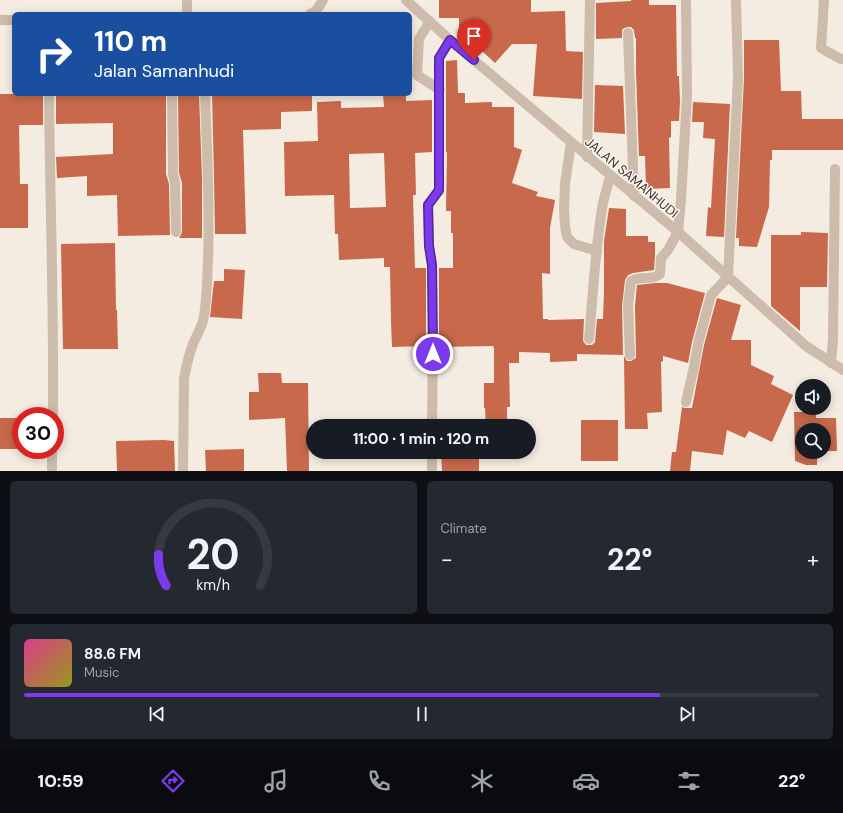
<!DOCTYPE html>
<html lang="en">
<head>
<meta charset="utf-8">
<style>
  :root { --surface:#171b24; --page:#242831; --text:#f1f3f6; --muted:#9ea1a6; --line:#363941; --accent:#7c3aed }
  body { margin:0; font-family:"DM Sans",sans-serif; background:var(--page); color:var(--text); height:100vh; display:flex; flex-direction:column; font-size:15px; white-space:nowrap }
  * { box-sizing:border-box; margin:0 }
  p { font-size:13px; color:var(--muted) }
  .icon { flex:none; width:22px; height:22px; fill:none; stroke:currentColor; stroke-width:2; stroke-linecap:round; stroke-linejoin:round }
  .map { position:relative; height:471px; overflow:hidden }
  .details { display:flex; flex-direction:column; gap:10px; padding:10px; background:#0d0f14; flex:1 }
  .details>* { flex:none }
  .hud { position:absolute; left:12px; top:12px; width:400px; height:84px; border-radius:6px; box-shadow:0 2px 10px #0003; background:#1a4fa0; color:#fff; overflow:hidden }
  .fabs { position:absolute; left:795px; top:379px; display:grid; gap:8px }
  .fabs a { display:grid; place-items:center; width:36px; height:36px; border-radius:50%; background:var(--surface); box-shadow:0 2px 10px #0003; font-size:20px }
  .speed { position:absolute; left:12px; top:407px; display:flex; gap:8px; font-size:20px; font-weight:700; text-align:center }
  .speed>* { display:grid; place-content:center; width:52px; height:52px; border-radius:50%; background:var(--surface); box-shadow:0 2px 10px #0003; line-height:1 }
  .speed .limit { border:6px solid #d22; background:#fff; color:#111 }
  .pin { position:absolute; display:grid; place-items:center; width:34px; height:34px; color:#fff; margin:-41px -17px; border-radius:50% 50% 50% 0; rotate:-45deg; box-shadow:0 0 4px #0007 }
  .pin .icon { rotate:45deg }
  .me { position:absolute; width:44px; margin:-22px; rotate:0deg; stroke-linejoin:round; filter:drop-shadow(0 0 3px #0008) }
  .turn { display:flex; align-items:center; gap:14px; height:84px; padding:0 16px; font-size:18px }
  .turn .icon { width:52px; height:52px; stroke-width:2.5 }
  .turn b { display:block; font-size:28px; line-height:34px }
  .big { font-size:30px; font-weight:700; line-height:1.1 }
  .details .widget { flex:1; display:flex; flex-direction:column; justify-content:center; gap:6px; min-width:0; padding:0 14px; border-radius:6px; background:var(--page) }
  .details .dial { align-items:center; gap:0 }
  .dial svg { height:104px; overflow:visible; fill:none; stroke:var(--line); stroke-width:7; stroke-linecap:round; text-anchor:middle }
  .dial text { fill:var(--text); stroke:none }
  .song { display:flex; align-items:center; gap:12px }
  .cover { width:48px; height:48px; border-radius:6px; background:linear-gradient(135deg,hsl(330 70% 55%),hsl(60 70% 35%)) }
  .played { height:4px; border-radius:2px; background:linear-gradient(90deg,var(--accent) 80%,var(--line) 80%) }
  .keys { display:flex; justify-content:space-around; direction:ltr }
  .heat { display:flex; justify-content:space-between; align-items:center; font-size:22px; direction:ltr }
  .details .tiles { flex:1; display:grid; gap:10px; grid-template-columns:1fr 1fr }
  .widget:last-child { grid-column:span 2 }
  .trip { position:absolute; left:306px; top:419px; width:230px; height:40px; border-radius:20px; background:var(--surface); box-shadow:0 2px 10px #0003; font-weight:700; line-height:40px; text-align:center }
  .menu { display:flex; height:64px; justify-content:space-around; align-items:center; background:#090b0e; color:var(--muted) }
  .menu .icon { width:28px; height:28px }
  .menu .active { color:var(--accent) }
  .menu b { font-size:18px; color:var(--text) }
  .map>svg:first-child { display:block }
</style>
</head>
<body>
<div class="map">
<svg width="843" height="471" viewBox="0 0 843 471">
  <rect width="100%" height="100%" fill="#f4ebe1"/>
  <!-- building -->
  <g fill="#c8694b" fill-rule="evenodd">
    <path d="M439,0H531V12L565,11L566,51L583,52L582,99L533,96L537,44H512L495,63L459,30V18H439Z"/>
    <path d="M631,0H649V5H676L677,76H679L680,102L679,121H671V137L669,138L670,188L646,189L645,156H639L636,72V38H635L634,30L631,27H628L624,28L622,30V38L596,39V3L631,1Z"/>
    <path d="M744,40H779L781,91H801L802,119H843V150H772V160H770L769,207L757,247L739,246V238H736L744,78Z"/>
    <path d="M457,60L458,93H465V103L492,102V107H514V147L522,150L512,183L538,192L536,196L555,200L550,228V274L542,273L543,319H548V320L584,319L583,341L586,345H592L595,342L597,319H603L604,291V241L609,208L626,209V236H648V242H655V255L654,270L633,273L628,275L625,280L622,306L623,355L577,354V361L550,362V353L519,352V363H509L510,407H507V426H486L485,408H484V383H494V348L493,346L439,347V268H453V233H451V211H446L447,152H446V61Z"/>
    <path d="M595,85L623,86L625,134L594,132Z"/>
    <path d="M0,94H43V125H19L20,184H28V228H0Z"/>
    <path d="M56,94H166V174L169,184L170,235L118,236L117,195L87,196V176L57,178L56,157L113,154V123L56,124Z"/>
    <path d="M178,94H199L202,178V238H179L181,235L182,232V183L179,173Z"/>
    <path d="M212,94H312V111L281,112V129L243,130L246,234H215L214,177Z"/>
    <path d="M383,94H406V101L432,100V152L415,153L416,195H413L415,268H426V346L392,347L391,321L390,267H384V258L339,260L338,234H335L334,195L285,196L284,142L318,141L317,102L341,101V108L384,107ZM384,153L386,207L350,208L349,154Z"/>
    <path d="M693,102L730,104L724,237L706,236L708,207L711,208L715,139L703,138L704,122H692Z"/>
    <path d="M801,232L828,233L827,287H800V331L771,306V235H801Z"/>
    <path d="M115,243L116,310H117L118,349H63L61,244Z"/>
    <path d="M224,269L245,270L242,319L210,317L214,281H224Z"/>
    <path d="M656,283H667L705,293L692,342L688,363L663,356V361L661,362L662,412L647,413L648,429H625L624,356L627,361H631L636,358V355L635,306L637,285Z"/>
    <path d="M717,298L741,305L731,340H751V365L774,376L771,384L793,395L772,442L749,431L745,438L727,430L723,455L692,451L690,471H670L672,452H676L682,407L685,408H692L704,345Z"/>
    <path d="M258,373H281L282,383H308L309,471H287L285,418L249,420V392H259Z"/>
    <path d="M794,412H816V418H836L837,451H824V430H802V452H817V465H806L795,461Z"/>
    <rect x="0" y="418" width="21" height="31"/>
    <rect x="581" y="420" width="37" height="41"/>
    <path d="M164,440L174,441L175,471H117L116,441Z"/>
    <path d="M244,449V471H206L205,450Z"/>
    <path d="M441,452H479V471H442Z"/>
  </g>
  <g fill="none" stroke-linecap="round" stroke-linejoin="round">
    <!-- minor -->
    <g stroke="#cdbbac" stroke-width="10">
      <path d="M406,0L450,40L678,232L806,346L843,370"/>
      <path d="M824,0L821,48L828,52L841,59H843"/>
      <path d="M187,14V0"/>
      <path d="M310,14L316,11L323,0"/>
      <path d="M0,20H14"/>
      <path d="M430,21L419,39L417,75L440,90"/>
      <path d="M628,33L634,196"/>
      <path d="M49,94C50,201 54,309 53,416"/>
      <path d="M172,94L173,174L175,183L176,232"/>
      <path d="M571,142L565,184L564,209L565,226L567,237L574,244L597,251"/>
      <path d="M587,157L590,0"/>
      <path d="M589,339C593,294 595,248 603,203C605,194 608,185 610,176"/>
      <path d="M630,355L628,306L631,281C641,275 653,281 660,274L661,258L668,250L678,232L681,200L687,95L686,0"/>
      <path d="M831,363L833,339L835,169"/>
      <path d="M686,402L694,367L698,344L711,295L728,277L738,78L736,0"/>
      <path d="M432,426L433,340L432,265L429,246L428,205L439,191V58L450,40"/>
      <path d="M52,471V450"/>
      <path d="M183,471L184,379C186,367 189,355 193,344C197,334 203,326 204,316C207,298 207,279 208,261C210,205 207,150 205,94"/>
      <path d="M432,471V452"/>
    </g>
  </g>
  <g fill="none" stroke-linecap="round" stroke-linejoin="round">
    <defs>
      <path id="route" d="M433,354L432,265L429,246L428,205L439,190V58L450,40L474,60"/>
    </defs>
    <!-- route casing -->
    <use href="#route" stroke="#51269a" stroke-width="10"/>
    <!-- route -->
    <use href="#route" stroke="#7c3aed" stroke-width="7"/>
  </g>
  <g text-anchor="middle" stroke-width="3" stroke-linejoin="round" paint-order="stroke">
    <!-- street labels -->
    <g font-size="13" fill="#3b302b" stroke="#fbf5ee">
      <text transform="translate(632 177) rotate(40)" y="5">JALAN SAMANHUDI</text>
    </g>
  </g>
</svg>
<div class="fabs">
<a><svg class="icon" aria-label="sound" viewBox="0 0 24 24"><path d="M4 9h4l5-4v14l-5-4H4zM17 9q2 3 0 6"/></svg></a>
<a><svg class="icon" aria-label="search" viewBox="0 0 24 24"><circle cx="10" cy="10" r="6"/><path d="M15 15l6 6"/></svg></a>
</div>
<div class="speed"><div class="limit">30</div></div>
<div class="pin" style="left:474px;top:60px;background:#d93025"><svg class="icon" aria-label="arrive" viewBox="0 0 24 24"><path d="M6 21V4h12l-3 4 3 4H6"/></svg></div>
<svg class="me" style="left:433px;top:354px" viewBox="-20 -20 40 40"><circle r="17" fill="#7c3aed" stroke="#fff" stroke-width="3"/><path d="M0-11L8 9 0 5-8 9z" fill="#fff"/></svg>
<div class="trip">11:00 · 1 min · 120 m</div>
<div class="hud">
<div class="turn"><svg class="icon" aria-label="right" viewBox="0 0 24 24"><path d="M7 20v-9h11M14 6l5 5-5 5"/></svg><div><b>110 m</b>Jalan Samanhudi</div></div>
</div>
</div>
<section class="details">
<div class="tiles">
<div class="widget dial"><svg viewBox="0 0 100 80">
<path d="M14 69A42 42 0 1 1 86 69"/>
<path d="M14 69A42 42 0 0 1 8 45" stroke="#7c3aed"/>
<text x="50" y="56" font-size="32" font-weight="700">20</text>
<text x="50" y="72" font-size="11">km/h</text>
</svg></div>
<div class="widget"><p>Climate</p>
<div class="heat"><a>−</a><b class="big">22°</b><a>+</a></div>
</div>
<div class="widget">
<div class="song"><i class="cover"></i><div><b>88.6 FM</b><p>Music</p></div></div>
<div class="played"></div>
<div class="keys"><svg class="icon" aria-label="previous" viewBox="0 0 24 24"><path d="M18 5L8 12l10 7zM5 5v14"/></svg><svg class="icon" aria-label="pause" viewBox="0 0 24 24"><path d="M8 5v14M16 5v14"/></svg><svg class="icon" aria-label="next" viewBox="0 0 24 24"><path d="M6 5l10 7-10 7zM19 5v14"/></svg></div>
</div>
</div>
</section>
<nav class="menu">
<b>10:59</b>
<svg class="icon active" aria-label="directions" viewBox="0 0 24 24"><path d="M12 3l9 9-9 9-9-9zM9 14v-3h6M13 9l2 2-2 2"/></svg>
<svg class="icon" aria-label="music" viewBox="0 0 24 24"><path d="M9 18V5l10-2v13"/><circle cx="6" cy="18" r="3"/><circle cx="16" cy="16" r="3"/></svg>
<svg class="icon" aria-label="phone" viewBox="0 0 24 24"><path d="M5 4h4l2 5-3 2q2 4 5 5l2-3 5 2v4C11 20 4 13 5 4z"/></svg>
<svg class="icon" aria-label="climate" viewBox="0 0 24 24"><path d="M12 3v18M4 7l16 10M4 17L20 7"/></svg>
<svg class="icon" aria-label="car" viewBox="0 0 24 24"><path d="M5 17H2v-5l4-1 3-4h7l3 4 3 1v5h-3M9 17h6M6 11h13"/><circle cx="7" cy="17" r="2"/><circle cx="17" cy="17" r="2"/></svg>
<svg class="icon" aria-label="filters" viewBox="0 0 24 24"><path d="M4 7h16M4 17h16"/><circle cx="9" cy="7" r="2"/><circle cx="15" cy="17" r="2"/></svg>
<b>22°</b>
</nav>
</body>
</html>
